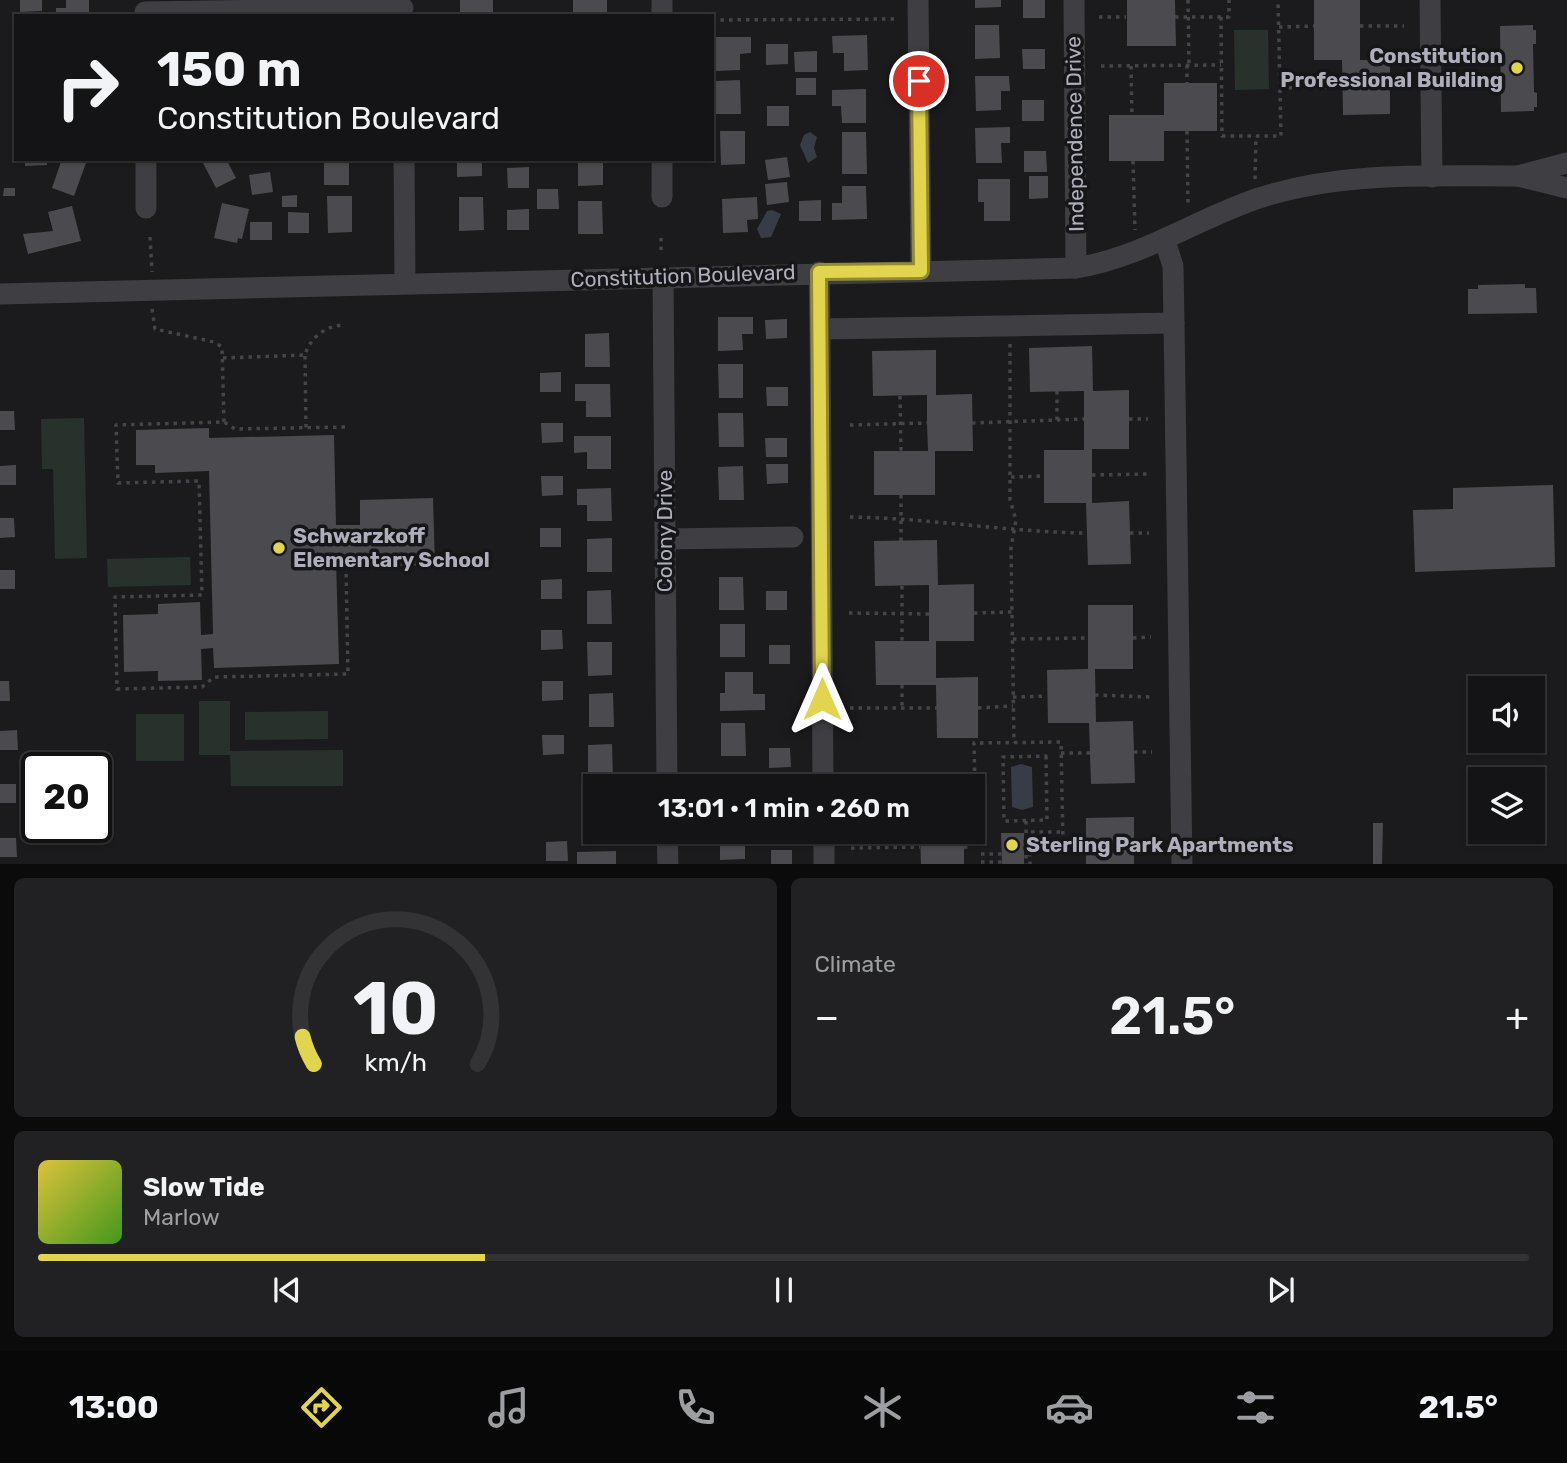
<!DOCTYPE html>
<html lang="en">
<head>
<meta charset="utf-8">
<style>
  :root { --surface:#141416; --page:#212123; --text:#f1f3f6; --muted:#9d9ea1; --line:#333335; --accent:#e1d54f }
  body { margin:0; font-family:Rubik,sans-serif; background:var(--page); color:var(--text); height:100vh; display:flex; flex-direction:column; font-size:26px; white-space:nowrap }
  * { box-sizing:border-box; margin:0 }
  p { font-size:23px; color:var(--muted) }
  .icon { flex:none; width:38px; height:38px; fill:none; stroke:currentColor; stroke-width:2; stroke-linecap:round; stroke-linejoin:round }
  .map { position:relative; height:864px; overflow:hidden }
  .side { display:flex; flex-direction:column; gap:14px; padding:14px; background:#0b0b0c; flex:1 }
  .side>* { flex:none }
  .banner { position:absolute; left:14px; top:14px; width:700px; height:147px; border-radius:0px; box-shadow:0 2px 5px #0004,0 0 0 2px var(--line); background:#141416; color:var(--text); overflow:hidden }
  .buttons { position:absolute; left:1468px; top:676px; display:grid; gap:14px }
  .buttons a { display:grid; place-items:center; width:77px; height:77px; border-radius:0px; background:var(--surface); box-shadow:0 2px 5px #0004,0 0 0 2px var(--line); font-size:35px }
  .speed { position:absolute; left:21px; top:752px; display:flex; gap:14px; font-size:35px; font-weight:700; text-align:center }
  .speed>* { display:grid; place-content:center; width:91px; height:91px; border-radius:50%; background:var(--surface); box-shadow:0 2px 5px #0004,0 0 0 2px var(--line); line-height:1 }
  .speed .limit { border:4px solid #111; border-radius:10px; background:#fff; color:#111 }
  .pin { position:absolute; display:grid; place-items:center; width:60px; height:60px; color:#fff; margin:-30px; border:4px solid #fff; border-radius:50%; box-shadow:0 2px 7px #0007 }
  .me { position:absolute; width:77px; margin:-38px; rotate:0deg; stroke-linejoin:round; filter:drop-shadow(0 0 5px #0008) }
  .turn { display:flex; align-items:center; gap:24px; height:147px; padding:0 28px; font-size:32px }
  .turn .icon { width:91px; height:91px; stroke-width:2.5 }
  .turn b { display:block; font-size:49px; line-height:60px }
  .big { font-size:52px; font-weight:600; line-height:1.1 }
  .side .card { flex:1; display:flex; flex-direction:column; justify-content:center; gap:10px; min-width:0; padding:0 24px; border-radius:10px; background:var(--page) }
  .side .dial { align-items:center; gap:0 }
  .dial svg { height:182px; overflow:visible; fill:none; stroke:var(--line); stroke-width:7; stroke-linecap:round; text-anchor:middle }
  .dial text { fill:var(--text); stroke:none }
  .song { display:flex; align-items:center; gap:21px }
  .cover { width:84px; height:84px; border-radius:10px; background:linear-gradient(135deg,hsl(50 70% 55%),hsl(100 70% 35%)) }
  .played { height:7px; border-radius:4px; background:linear-gradient(90deg,var(--accent) 30%,var(--line) 30%) }
  .keys { display:flex; justify-content:space-around; direction:ltr }
  .heat { display:flex; justify-content:space-between; align-items:center; font-size:38px; direction:ltr }
  .side .tiles { flex:1; display:grid; gap:14px; grid-template-columns:1fr 1fr }
  .card:last-child { grid-column:span 2 }
  .trip { position:absolute; left:583px; top:774px; width:402px; height:70px; border-radius:0px; background:var(--surface); box-shadow:0 2px 5px #0004,0 0 0 2px var(--line); font-weight:600; line-height:70px; text-align:center }
  .tabs { display:flex; height:112px; justify-content:space-around; align-items:center; background:#080809; color:var(--muted) }
  .tabs .icon { width:49px; height:49px }
  .tabs .active { color:var(--accent) }
  .tabs b { font-size:32px; color:var(--text) }
  .map>svg:first-child { display:block }
</style>
</head>
<body>
<div class="map">
<svg width="1567" height="865" viewBox="0 0 1567 865">
  <rect width="100%" height="100%" fill="#1b1b1d"/>
  <!-- green -->
  <g fill="#29312d">
    <path d="M1234,30H1268L1269,89L1235,90Z"/>
    <path d="M84,418L87,558L55,559L53,469H42L41,419Z"/>
    <path d="M190,557L191,585L108,587L107,559Z"/>
    <path d="M199,701H230V751L343,750V786H231L230,755H199Z"/>
    <path d="M328,711V739L245,740V712Z"/>
    <rect x="136" y="714" width="48" height="47"/>
  </g>
  <!-- water -->
  <g fill="#373c46">
    <path d="M810,132L817,137L814,148L817,157L808,163L800,145L804,135Z"/>
    <path d="M772,210L781,214L771,237L761,238L757,229L767,211Z"/>
    <path d="M1021,764L1032,767L1033,807L1022,810L1012,807L1011,767Z"/>
  </g>
  <!-- building -->
  <g fill="#4b4a4f">
    <path d="M20,0H42V11L20,12Z"/>
    <path d="M66,0H89V16H56V8H66Z"/>
    <rect x="460" y="0" width="33" height="16"/>
    <rect x="573" y="0" width="34" height="16"/>
    <path d="M975,0H1001V7L975,8Z"/>
    <rect x="1023" y="0" width="22" height="18"/>
    <path d="M1127,0H1175L1176,46H1127Z"/>
    <path d="M1314,0H1360V60H1390V114L1343,115L1342,60H1314Z"/>
    <path d="M506,13H528V16H507Z"/>
    <path d="M975,25H999L1000,58L975,59Z"/>
    <path d="M1533,25V30H1536V44H1533L1534,92L1537,93V107H1534V111L1501,112L1500,26Z"/>
    <path d="M867,35L868,70L844,71V53H833L832,36Z"/>
    <path d="M715,37H751V53L740,54V70L716,71Z"/>
    <path d="M766,44H788V64L766,65Z"/>
    <path d="M1022,49H1045V69H1023Z"/>
    <path d="M817,51V72H795L794,52Z"/>
    <path d="M975,76H1009L1010,91H1001V110L976,111Z"/>
    <rect x="796" y="78" width="20" height="17"/>
    <path d="M740,80L741,114H716L715,81Z"/>
    <path d="M1164,83H1217V131H1164V161H1109V115H1164Z"/>
    <path d="M866,89V123H842L841,106H832V90Z"/>
    <rect x="1022" y="100" width="22" height="21"/>
    <rect x="767" y="106" width="22" height="20"/>
    <path d="M1010,127V143H1001L1002,163H976L975,128Z"/>
    <path d="M720,131H745V164L721,165Z"/>
    <path d="M842,132H866L867,174H842Z"/>
    <path d="M1024,151H1046L1047,172H1024Z"/>
    <path d="M787,157L790,177L768,180L765,160Z"/>
    <path d="M25,159H47V165L25,166Z"/>
    <path d="M62,159L86,163L74,196L52,188Z"/>
    <path d="M201,159H226L236,178L216,188Z"/>
    <rect x="281" y="159" width="21" height="4"/>
    <rect x="324" y="159" width="25" height="26"/>
    <path d="M457,159H482V176L457,177Z"/>
    <path d="M578,159H603V185L578,186Z"/>
    <path d="M529,167V188H508L507,168Z"/>
    <path d="M270,172L273,192L252,195L249,175Z"/>
    <path d="M1029,176H1048V198L1029,199Z"/>
    <path d="M978,179H1010V221H984V202H978Z"/>
    <path d="M787,182L789,202L767,205L765,184Z"/>
    <path d="M842,186H866L867,219L832,220V203H842Z"/>
    <path d="M4,188H15V196H3Z"/>
    <path d="M537,189H558L559,209H537Z"/>
    <path d="M297,195V207H282V196Z"/>
    <path d="M327,196H352V232L328,233Z"/>
    <path d="M459,197H483L484,230L459,231Z"/>
    <path d="M757,197L758,219L747,220L748,232L723,233L722,199Z"/>
    <path d="M821,200V221H799V201Z"/>
    <path d="M578,201H602L603,234H578Z"/>
    <path d="M222,203L249,209L242,239L238,238L237,243L214,238Z"/>
    <path d="M72,206L81,241L28,254L23,234L53,231L48,212Z"/>
    <path d="M529,209V230H507V210Z"/>
    <path d="M288,212L309,213V233H288Z"/>
    <rect x="250" y="222" width="22" height="18"/>
    <path d="M1525,284V288H1536L1537,313L1468,314V289H1478V285Z"/>
    <path d="M718,317H753V334H742L743,350L718,351Z"/>
    <path d="M787,319V338L766,339L765,320Z"/>
    <path d="M609,333L610,367H585V334Z"/>
    <path d="M1092,346L1093,391L1129,390V449H1092V503L1129,501L1131,564L1088,565L1086,503H1044V450H1084V391L1030,392L1029,348Z"/>
    <path d="M936,350V395L972,394L973,451H935V495H874V451H928L927,423V395L873,396L872,351Z"/>
    <path d="M718,364H743V398H719Z"/>
    <path d="M561,372V392H540V373Z"/>
    <path d="M575,384H610L611,417H586V401H575Z"/>
    <path d="M766,387H788V406H767Z"/>
    <path d="M0,411H14L15,430H0Z"/>
    <path d="M718,413H743L744,447H719Z"/>
    <path d="M541,423H563V442L542,443Z"/>
    <path d="M209,428V438L334,435L336,525H360V500L433,498L435,565L362,567V560L336,561L339,664L214,668L213,648L201,649L202,680L158,681V671L124,672L123,615L158,614V604L200,602L201,635L213,634L209,471L155,473V465H136V430Z"/>
    <path d="M574,436H611V469H587V452L574,453Z"/>
    <path d="M765,438H787V457H766Z"/>
    <path d="M766,464H788V483L767,484Z"/>
    <path d="M16,465V485H0V466Z"/>
    <path d="M743,466L744,500H719L718,467Z"/>
    <path d="M541,476H563V495L542,496Z"/>
    <path d="M1553,485L1555,567L1415,572L1413,510L1453,509V488Z"/>
    <path d="M611,488L612,521H587V505H577V489Z"/>
    <path d="M0,518H14L15,537L0,538Z"/>
    <rect x="540" y="528" width="21" height="19"/>
    <path d="M612,538V572H587V539Z"/>
    <path d="M937,540L938,585L974,584V641H936V678L978,677V738H937L936,685H876L875,641H929V585L875,586L874,541Z"/>
    <rect x="0" y="570" width="15" height="19"/>
    <path d="M719,577H743L744,610H719Z"/>
    <path d="M562,579V599H541V580Z"/>
    <path d="M611,590L612,624H587V591Z"/>
    <rect x="766" y="591" width="21" height="19"/>
    <path d="M1088,605H1133V669H1095L1096,722L1133,721L1135,783L1091,784L1089,723H1048L1047,670L1088,669Z"/>
    <rect x="720" y="624" width="25" height="33"/>
    <path d="M541,630H562L563,649L541,650Z"/>
    <path d="M587,642H612V675L588,676Z"/>
    <rect x="769" y="645" width="21" height="19"/>
    <path d="M725,672H753V694H765V710L720,711V693H725Z"/>
    <path d="M0,681H9L10,701H0Z"/>
    <path d="M542,681H563V700L542,701Z"/>
    <path d="M613,693L614,727H589V694Z"/>
    <path d="M721,723H745L746,756H721Z"/>
    <path d="M17,730L18,750H0V731Z"/>
    <path d="M542,735H564V754L543,755Z"/>
    <path d="M612,744L613,778H588V745Z"/>
    <path d="M769,748H790L791,767L769,768Z"/>
    <rect x="721" y="774" width="25" height="12"/>
    <rect x="0" y="784" width="16" height="19"/>
    <rect x="589" y="796" width="6" height="34"/>
    <path d="M1134,817V865H1086V818Z"/>
    <path d="M1373,823H1383L1382,865H1373Z"/>
    <path d="M720,831H745V859L720,860Z"/>
    <path d="M920,831H964V865H921Z"/>
    <path d="M1001,833H1024V865H1002Z"/>
    <path d="M0,838H16L17,857H0Z"/>
    <path d="M567,841L568,861H546V842Z"/>
    <rect x="771" y="850" width="21" height="15"/>
    <path d="M616,851V865H577V852Z"/>
  </g>
  <g fill="none" stroke-linecap="round" stroke-linejoin="round">
    <!-- path -->
    <g stroke="#44444a" stroke-width="3.5" stroke-dasharray="3.5 5" stroke-linecap="butt">
      <path d="M1188,0L1189,65"/>
      <path d="M1099,17H1126"/>
      <path d="M1175,17H1229V0"/>
      <path d="M1221,17L1222,136H1281L1278,0"/>
      <path d="M712,20L896,19"/>
      <path d="M1360,26H1404"/>
      <path d="M1279,27L1314,26"/>
      <path d="M1187,65V83"/>
      <path d="M1101,66L1221,65"/>
      <path d="M1131,66L1132,115"/>
      <path d="M1391,86H1405"/>
      <path d="M1280,88L1342,87"/>
      <path d="M1187,131L1188,205"/>
      <path d="M1133,161L1135,230"/>
      <path d="M1255,179L1256,136"/>
      <path d="M150,237L152,272"/>
      <path d="M661,250V236"/>
      <path d="M152,309L155,329L214,342L222,347L224,422"/>
      <path d="M1010,344V500L1016,520L1011,548L1014,743"/>
      <path d="M305,356L306,428"/>
      <path d="M223,358L305,355C310,338 325,326 343,325"/>
      <path d="M1057,391V420"/>
      <path d="M900,396L901,451"/>
      <path d="M1129,419H1148"/>
      <path d="M972,423L1084,419"/>
      <path d="M850,425L927,423"/>
      <path d="M345,427L235,429L224,422L116,425L118,483L199,481L202,595L115,597L117,689L202,687L214,677L348,674L346,569"/>
      <path d="M1092,475L1148,474"/>
      <path d="M1011,477L1044,476"/>
      <path d="M901,495V541"/>
      <path d="M850,517C929,518 1007,532 1086,533"/>
      <path d="M1130,533H1149"/>
      <path d="M902,586V641"/>
      <path d="M849,613L929,614"/>
      <path d="M974,613L1012,612"/>
      <path d="M1133,638L1151,637"/>
      <path d="M1013,639L1088,638"/>
      <path d="M902,685V708"/>
      <path d="M1095,695L1151,697"/>
      <path d="M1013,697L1047,696"/>
      <path d="M850,708H937"/>
      <path d="M978,708L1013,706"/>
      <path d="M1134,752H1152"/>
      <path d="M1061,753H1090"/>
      <path d="M1046,756L1047,820L1004,821L1003,757Z"/>
      <path d="M975,788L974,743L1061,742L1063,844H1086"/>
      <path d="M1026,821V865"/>
      <path d="M1134,843L1154,842"/>
      <path d="M964,847H971"/>
      <path d="M851,848L920,847"/>
      <path d="M981,854H1002"/>
      <path d="M981,862H1002"/>
      <path d="M1030,865V832H1063"/>
    </g>
    <!-- minor -->
    <g stroke="#3f3e43" stroke-width="21">
      <path d="M662,0V16"/>
      <path d="M918,0L921,271"/>
      <path d="M1074,0L1076,268"/>
      <path d="M1430,0L1432,177"/>
      <path d="M145,12L403,8"/>
      <path d="M146,159V208"/>
      <path d="M404,159L405,283"/>
      <path d="M662,159V197"/>
      <path d="M1567,163L1518,176L1567,188"/>
      <path d="M1165,241L1173,266L1174,323"/>
      <path d="M819,272L820,329"/>
      <path d="M663,277L667,786"/>
      <path d="M0,294L1076,268C1143,257 1196,219 1259,198C1342,171 1431,176 1518,176"/>
      <path d="M666,539L793,537"/>
      <path d="M823,786L820,329L1174,323L1182,865"/>
      <path d="M667,831L668,865"/>
      <path d="M824,831V865"/>
    </g>
  </g>
  <g fill="none" stroke-linecap="round" stroke-linejoin="round">
    <defs>
      <path id="route" d="M822,699L819,272L921,271L919,81"/>
    </defs>
    <!-- route casing -->
    <use href="#route" stroke="#928a33" stroke-width="18"/>
    <!-- route -->
    <use href="#route" stroke="#e1d54f" stroke-width="12"/>
  </g>
  <!-- markers -->
  <g fill="#e1d54f" stroke="#161618" stroke-width="2.5">
    <circle cx="1517" cy="68" r="7"/>
    <circle cx="279" cy="548" r="7"/>
    <circle cx="1012" cy="845" r="7"/>
  </g>
  <g text-anchor="middle" stroke-width="7" stroke-linejoin="round" paint-order="stroke">
    <!-- poi labels -->
    <g font-size="21" font-weight="bold" fill="#afafbb" stroke="#161618" text-anchor="start">
      <text x="1503" y="63" text-anchor="end">Constitution<tspan x="1503" dy="24">Professional Building</tspan></text>
      <text x="293" y="543">Schwarzkoff<tspan x="293" dy="24">Elementary School</tspan></text>
      <text x="1026" y="852">Sterling Park Apartments</text>
    </g>
    <!-- street labels -->
    <g font-size="21" fill="#afafbb" stroke="#161618">
      <text transform="translate(1075 134) rotate(-91)" y="7">Independence Drive</text>
      <text transform="translate(683 276) rotate(-2)" y="7">Constitution Boulevard</text>
      <text transform="translate(665 531) rotate(-90)" y="7">Colony Drive</text>
    </g>
  </g>
</svg>
<div class="buttons">
<a><svg class="icon" aria-label="sound" viewBox="0 0 24 24"><path d="M4 9h4l5-4v14l-5-4H4zM17 9q2 3 0 6"/></svg></a>
<a><svg class="icon" aria-label="layers" viewBox="0 0 24 24"><path d="M12 4l9 5-9 5-9-5zM3 14l9 5 9-5"/></svg></a>
</div>
<div class="speed"><div class="limit">20</div></div>
<div class="pin" style="left:919px;top:81px;background:#d93025"><svg class="icon" aria-label="arrive" viewBox="0 0 24 24"><path d="M6 21V4h12l-3 4 3 4H6"/></svg></div>
<svg class="me" style="left:822px;top:699px" viewBox="-20 -20 40 40"><path d="M0-17L14 15 0 8-14 15z" fill="#e1d54f" stroke="#fff" stroke-width="4"/></svg>
<div class="trip">13:01 · 1 min · 260 m</div>
<div class="banner">
<div class="turn"><svg class="icon" aria-label="right" viewBox="0 0 24 24"><path d="M7 20v-9h11M14 6l5 5-5 5"/></svg><div><b>150 m</b>Constitution Boulevard</div></div>
</div>
</div>
<section class="side">
<div class="tiles">
<div class="card dial"><svg viewBox="0 0 100 80">
<path d="M14 69A42 42 0 1 1 86 69"/>
<path d="M14 69A42 42 0 0 1 9 57" stroke="#e1d54f"/>
<text x="50" y="56" font-size="32" font-weight="700">10</text>
<text x="50" y="72" font-size="11">km/h</text>
</svg></div>
<div class="card"><p>Climate</p>
<div class="heat"><a>−</a><b class="big">21.5°</b><a>+</a></div>
</div>
<div class="card">
<div class="song"><i class="cover"></i><div><b>Slow Tide</b><p>Marlow</p></div></div>
<div class="played"></div>
<div class="keys"><svg class="icon" aria-label="previous" viewBox="0 0 24 24"><path d="M18 5L8 12l10 7zM5 5v14"/></svg><svg class="icon" aria-label="pause" viewBox="0 0 24 24"><path d="M8 5v14M16 5v14"/></svg><svg class="icon" aria-label="next" viewBox="0 0 24 24"><path d="M6 5l10 7-10 7zM19 5v14"/></svg></div>
</div>
</div>
</section>
<nav class="tabs">
<b>13:00</b>
<svg class="icon active" aria-label="directions" viewBox="0 0 24 24"><path d="M12 3l9 9-9 9-9-9zM9 14v-3h6M13 9l2 2-2 2"/></svg>
<svg class="icon" aria-label="music" viewBox="0 0 24 24"><path d="M9 18V5l10-2v13"/><circle cx="6" cy="18" r="3"/><circle cx="16" cy="16" r="3"/></svg>
<svg class="icon" aria-label="phone" viewBox="0 0 24 24"><path d="M5 4h4l2 5-3 2q2 4 5 5l2-3 5 2v4C11 20 4 13 5 4z"/></svg>
<svg class="icon" aria-label="climate" viewBox="0 0 24 24"><path d="M12 3v18M4 7l16 10M4 17L20 7"/></svg>
<svg class="icon" aria-label="car" viewBox="0 0 24 24"><path d="M5 17H2v-5l4-1 3-4h7l3 4 3 1v5h-3M9 17h6M6 11h13"/><circle cx="7" cy="17" r="2"/><circle cx="17" cy="17" r="2"/></svg>
<svg class="icon" aria-label="filters" viewBox="0 0 24 24"><path d="M4 7h16M4 17h16"/><circle cx="9" cy="7" r="2"/><circle cx="15" cy="17" r="2"/></svg>
<b>21.5°</b>
</nav>
</body>
</html>
